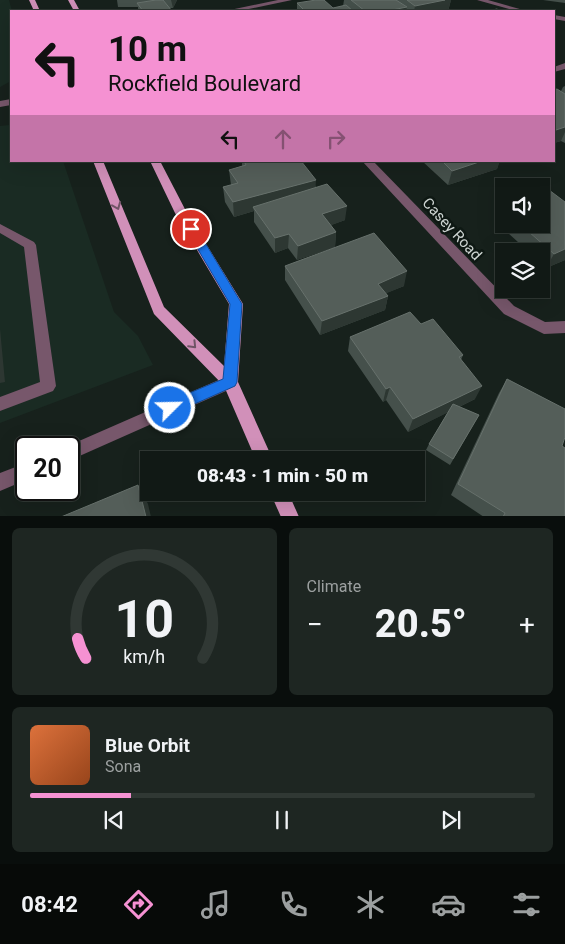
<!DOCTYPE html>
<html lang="en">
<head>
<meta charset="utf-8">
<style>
  :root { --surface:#111915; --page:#1e2622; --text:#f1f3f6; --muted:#9ca0a0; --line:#303834; --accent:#f591d2 }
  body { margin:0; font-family:Roboto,sans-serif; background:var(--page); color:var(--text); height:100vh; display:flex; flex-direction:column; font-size:19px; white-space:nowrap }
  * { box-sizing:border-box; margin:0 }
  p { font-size:16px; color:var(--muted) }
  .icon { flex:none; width:28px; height:28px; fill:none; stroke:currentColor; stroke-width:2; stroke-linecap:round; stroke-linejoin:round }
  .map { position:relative; height:516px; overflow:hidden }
  .panel { display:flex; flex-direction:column; gap:12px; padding:12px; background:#090e0c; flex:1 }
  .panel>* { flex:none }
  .top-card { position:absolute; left:10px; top:10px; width:545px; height:152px; border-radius:0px; box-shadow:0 5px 20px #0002,0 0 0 1px var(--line); background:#f591d2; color:#111; overflow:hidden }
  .fabs { position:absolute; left:495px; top:178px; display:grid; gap:10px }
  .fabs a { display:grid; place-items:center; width:55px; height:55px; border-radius:0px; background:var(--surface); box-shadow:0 5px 20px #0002,0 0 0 1px var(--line); font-size:25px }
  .speed { position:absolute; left:15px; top:436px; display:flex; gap:10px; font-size:25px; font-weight:700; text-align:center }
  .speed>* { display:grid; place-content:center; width:65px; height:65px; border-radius:50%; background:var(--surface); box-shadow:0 5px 20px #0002,0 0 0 1px var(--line); line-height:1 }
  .speed .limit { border:2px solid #111; border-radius:8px; background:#fff; color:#111 }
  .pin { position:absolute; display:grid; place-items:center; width:42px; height:42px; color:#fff; margin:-21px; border:2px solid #fff; border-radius:50%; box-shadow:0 1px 5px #0007 }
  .me { position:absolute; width:55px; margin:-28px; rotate:67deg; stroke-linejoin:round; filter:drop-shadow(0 0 4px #0008) }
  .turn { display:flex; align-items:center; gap:18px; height:105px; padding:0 15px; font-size:22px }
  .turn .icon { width:65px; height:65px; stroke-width:2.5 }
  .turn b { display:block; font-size:35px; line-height:42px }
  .lanes { display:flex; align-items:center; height:48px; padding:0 15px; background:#0003; justify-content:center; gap:25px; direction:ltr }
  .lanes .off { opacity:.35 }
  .big { font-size:38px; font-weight:800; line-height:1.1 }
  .panel .tile { flex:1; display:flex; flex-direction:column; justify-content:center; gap:8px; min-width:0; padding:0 18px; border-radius:8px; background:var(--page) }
  .panel .dial { align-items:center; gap:0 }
  .dial svg { height:130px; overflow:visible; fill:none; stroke:var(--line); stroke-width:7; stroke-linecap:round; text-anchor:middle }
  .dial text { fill:var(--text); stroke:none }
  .song { display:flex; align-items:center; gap:15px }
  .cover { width:60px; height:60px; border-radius:8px; background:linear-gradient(135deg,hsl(20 70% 55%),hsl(20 70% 35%)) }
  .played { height:5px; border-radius:2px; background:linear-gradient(90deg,var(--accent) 20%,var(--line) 20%) }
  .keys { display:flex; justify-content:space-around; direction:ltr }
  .heat { display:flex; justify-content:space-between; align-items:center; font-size:28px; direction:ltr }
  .panel .tiles { flex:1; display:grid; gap:12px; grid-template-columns:1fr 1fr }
  .tile:last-child { grid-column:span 2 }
  .trip { position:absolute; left:140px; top:451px; width:285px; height:50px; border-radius:0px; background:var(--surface); box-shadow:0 5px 20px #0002,0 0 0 1px var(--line); font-weight:800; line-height:50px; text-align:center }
  .dock { display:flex; height:80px; justify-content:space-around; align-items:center; background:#070a08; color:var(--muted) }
  .dock .icon { width:35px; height:35px }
  .dock .selected { color:var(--accent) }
  .dock b { font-size:22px; color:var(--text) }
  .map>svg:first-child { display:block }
</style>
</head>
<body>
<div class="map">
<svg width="565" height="517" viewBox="0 0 565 517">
  <rect width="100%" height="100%" fill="#17211c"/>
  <!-- built -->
  <g fill="#1a2b23">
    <path d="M0,0H9L12,11L11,81L0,87Z"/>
    <path d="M9,125H11V161H63L114,312L138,336L153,365L0,423V126Z"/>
  </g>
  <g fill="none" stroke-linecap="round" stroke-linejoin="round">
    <!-- minor -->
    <g fill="#77576b" fill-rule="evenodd">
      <path d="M278,0H292L239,11H225Z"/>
      <path d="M477,0H488L527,11H516Z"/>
      <path d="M554,15L565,17V21L554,19Z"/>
      <path d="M565,63V69L554,72V67Z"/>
      <path d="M11,99V105L0,107V101Z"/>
      <path d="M362,161H373L514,306L545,322L565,321V333L544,334L504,314Z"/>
      <path d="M0,224L34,242L36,245L56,386L53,391L0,411V397L40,382L24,247L0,233Z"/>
      <path d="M230,375L235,377L238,382L235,387L75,458L69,460V448H63Z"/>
      <path d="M26,463V480L0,491V473Z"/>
    </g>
    <!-- major -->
    <g fill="#d190b9" fill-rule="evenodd">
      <path d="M29,0H35L40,11H34Z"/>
      <path d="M68,0H74L80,11H74Z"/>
      <path d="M93,161H103L164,307L224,366L229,304L175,213L150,161H160L187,213L243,304L238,382L273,460H256L224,386L154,314Z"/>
      <path d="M270,492H288L299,517H281Z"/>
    </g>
  </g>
  <!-- wall -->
  <g fill="#45504b">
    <path d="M117,0H177L173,8H169L172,11H138V7H118Z"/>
    <path d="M344,0H451L448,11H297V3L333,8L343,6Z"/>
    <path d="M543,0H565V3Z"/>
    <path d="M565,86V143L561,141L554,143V90L561,91L563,87Z"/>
    <path d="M242,161H301L316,187L345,220L331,225L336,232L335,247L297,260L288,248L275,253L254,222V211L234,217L225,202L223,187L231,185L229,170L242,166Z"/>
    <path d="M422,161H508L501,163L499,162L497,169L448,185Z"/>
    <path d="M504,206V224H541L565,260L546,268L541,264V251H528L496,222L502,207Z"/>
    <path d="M285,266L404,286L386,293L388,296L385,310L320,335L285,280Z"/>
    <path d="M421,324L463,355L461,360L475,399L459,407L479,415L450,465L426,450L429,444L448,412L408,432L386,400L383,402L348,351L350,337Z"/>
    <path d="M507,379L562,446L565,517H484L451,495L499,393Z"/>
  </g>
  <!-- shaded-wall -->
  <g fill="#2d3732">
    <path d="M171,0H177L173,8Z"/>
    <path d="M445,0H451L448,11H414L415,6Z"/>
    <path d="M407,7L406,11H387Z"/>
    <path d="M565,127V132L561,141L554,143V135L556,130Z"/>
    <path d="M482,161H500L497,169L448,185L452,171Z"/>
    <path d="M316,180L315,195L253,207L254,211L234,217L233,202Z"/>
    <path d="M347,206L345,220L321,229L322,214Z"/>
    <path d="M336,232L335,247L297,260L298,246Z"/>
    <path d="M289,234L288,248L275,253V238Z"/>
    <path d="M565,249V260L546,268L554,254Z"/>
    <path d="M407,271L404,286L375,298L378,284Z"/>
    <path d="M388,296L385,310L320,335L322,321Z"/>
    <path d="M0,329L5,382L0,383Z"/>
    <path d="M482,386L475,399L408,432L413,419Z"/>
    <path d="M390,387L386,400L383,402L386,389Z"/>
    <path d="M138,485L148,504L151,517H146Z"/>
  </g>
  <!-- building -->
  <g fill="#545e59" stroke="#67716c">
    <path d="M156,0H163L172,11H143L137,3Z"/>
    <path d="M316,0H324L333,8L346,5L353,11H305L297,3Z"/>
    <path d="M351,0H396L407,7L387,11H365Z"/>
    <path d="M407,0H445L415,6Z"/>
    <path d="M496,9L505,11H493Z"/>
    <path d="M557,89L565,94V127L556,130L554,128V90Z"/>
    <path d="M244,161H301L316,180L233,202L223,187L238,183L229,170L246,165Z"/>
    <path d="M442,161H482L452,171Z"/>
    <path d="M327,184L347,206L322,214L336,232L298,246L289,234L275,238L253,207Z"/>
    <path d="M549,190L565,202V249L554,254L520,224H541V193Z"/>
    <path d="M374,233L407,271L378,284L388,296L322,321L285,266Z"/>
    <path d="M410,312L421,324L433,319L463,355L459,357L482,386L413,419L390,387L386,389L350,337Z"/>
    <path d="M507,379L565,409V437L562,446L565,448V517H503L505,513L458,484Z"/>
    <path d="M453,404L479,415L453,459L429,444Z"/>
    <path d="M138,485L146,517H61Z"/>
  </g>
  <!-- one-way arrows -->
  <defs><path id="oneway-chevron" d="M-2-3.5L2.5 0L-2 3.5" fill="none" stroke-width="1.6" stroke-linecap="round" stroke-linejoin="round" transform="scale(1.25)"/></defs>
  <g stroke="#705466">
    <use href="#oneway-chevron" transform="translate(117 206) rotate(68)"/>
    <use href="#oneway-chevron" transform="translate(193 345) rotate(46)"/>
  </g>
  <!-- route -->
  <path fill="#1a73e8" stroke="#114b97" d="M191,225L195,226L242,304L237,382L235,386L170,415L165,413L162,408L165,403L223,379L230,304L186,229Z"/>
  <g text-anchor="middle" stroke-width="5" stroke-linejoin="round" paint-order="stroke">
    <!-- street labels -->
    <g font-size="15" fill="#cdd4d1" stroke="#0e1813">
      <text transform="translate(452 229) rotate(47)" y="5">Casey Road</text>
    </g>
  </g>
</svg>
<div class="fabs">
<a><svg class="icon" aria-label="sound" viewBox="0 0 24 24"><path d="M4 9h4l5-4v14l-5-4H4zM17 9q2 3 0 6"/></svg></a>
<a><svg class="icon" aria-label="layers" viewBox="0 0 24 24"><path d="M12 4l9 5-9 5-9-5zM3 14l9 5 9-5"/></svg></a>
</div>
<div class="speed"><div class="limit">20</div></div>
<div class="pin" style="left:191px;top:229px;background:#d93025"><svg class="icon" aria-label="arrive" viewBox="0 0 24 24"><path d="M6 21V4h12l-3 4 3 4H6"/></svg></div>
<svg class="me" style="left:170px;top:408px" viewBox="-20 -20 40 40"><circle r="17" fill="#1a73e8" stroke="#fff" stroke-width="3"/><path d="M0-11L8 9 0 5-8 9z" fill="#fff"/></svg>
<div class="trip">08:43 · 1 min · 50 m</div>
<div class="top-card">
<div class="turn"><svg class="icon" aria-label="left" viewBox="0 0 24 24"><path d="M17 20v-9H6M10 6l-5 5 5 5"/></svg><div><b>10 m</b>Rockfield Boulevard</div></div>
<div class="lanes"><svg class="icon" aria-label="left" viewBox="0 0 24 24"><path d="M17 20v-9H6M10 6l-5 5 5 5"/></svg><svg class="icon off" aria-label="ahead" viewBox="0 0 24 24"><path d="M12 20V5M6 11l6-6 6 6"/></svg><svg class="icon off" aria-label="right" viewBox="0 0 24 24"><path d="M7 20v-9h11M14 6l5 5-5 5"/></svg></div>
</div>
</div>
<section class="panel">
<div class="tiles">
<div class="tile dial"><svg viewBox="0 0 100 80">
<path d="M14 69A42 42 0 1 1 86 69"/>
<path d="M14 69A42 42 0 0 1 9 57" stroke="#f591d2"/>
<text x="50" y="56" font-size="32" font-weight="700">10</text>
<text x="50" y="72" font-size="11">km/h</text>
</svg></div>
<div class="tile"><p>Climate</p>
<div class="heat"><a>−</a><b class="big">20.5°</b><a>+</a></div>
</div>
<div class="tile">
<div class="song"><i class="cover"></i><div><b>Blue Orbit</b><p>Sona</p></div></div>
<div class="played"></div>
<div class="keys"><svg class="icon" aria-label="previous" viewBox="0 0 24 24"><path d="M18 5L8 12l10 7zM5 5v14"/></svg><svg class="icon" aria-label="pause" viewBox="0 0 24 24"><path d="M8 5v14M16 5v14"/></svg><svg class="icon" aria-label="next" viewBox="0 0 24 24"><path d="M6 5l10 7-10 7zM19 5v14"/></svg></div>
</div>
</div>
</section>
<nav class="dock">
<b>08:42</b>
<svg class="icon selected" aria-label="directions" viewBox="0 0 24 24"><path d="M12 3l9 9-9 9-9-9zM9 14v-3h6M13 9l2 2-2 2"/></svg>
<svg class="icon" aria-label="music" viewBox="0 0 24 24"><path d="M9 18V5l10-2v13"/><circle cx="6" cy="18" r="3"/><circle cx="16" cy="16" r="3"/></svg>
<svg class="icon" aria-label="phone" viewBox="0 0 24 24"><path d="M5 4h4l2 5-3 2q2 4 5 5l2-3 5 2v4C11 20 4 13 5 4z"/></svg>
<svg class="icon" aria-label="climate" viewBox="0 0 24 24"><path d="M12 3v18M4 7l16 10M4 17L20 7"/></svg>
<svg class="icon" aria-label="car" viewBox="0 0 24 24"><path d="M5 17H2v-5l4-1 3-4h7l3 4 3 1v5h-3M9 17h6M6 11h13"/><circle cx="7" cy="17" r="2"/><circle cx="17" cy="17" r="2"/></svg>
<svg class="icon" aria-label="filters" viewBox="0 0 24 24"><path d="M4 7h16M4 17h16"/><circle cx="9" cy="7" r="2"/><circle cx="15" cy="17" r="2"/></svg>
</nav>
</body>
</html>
